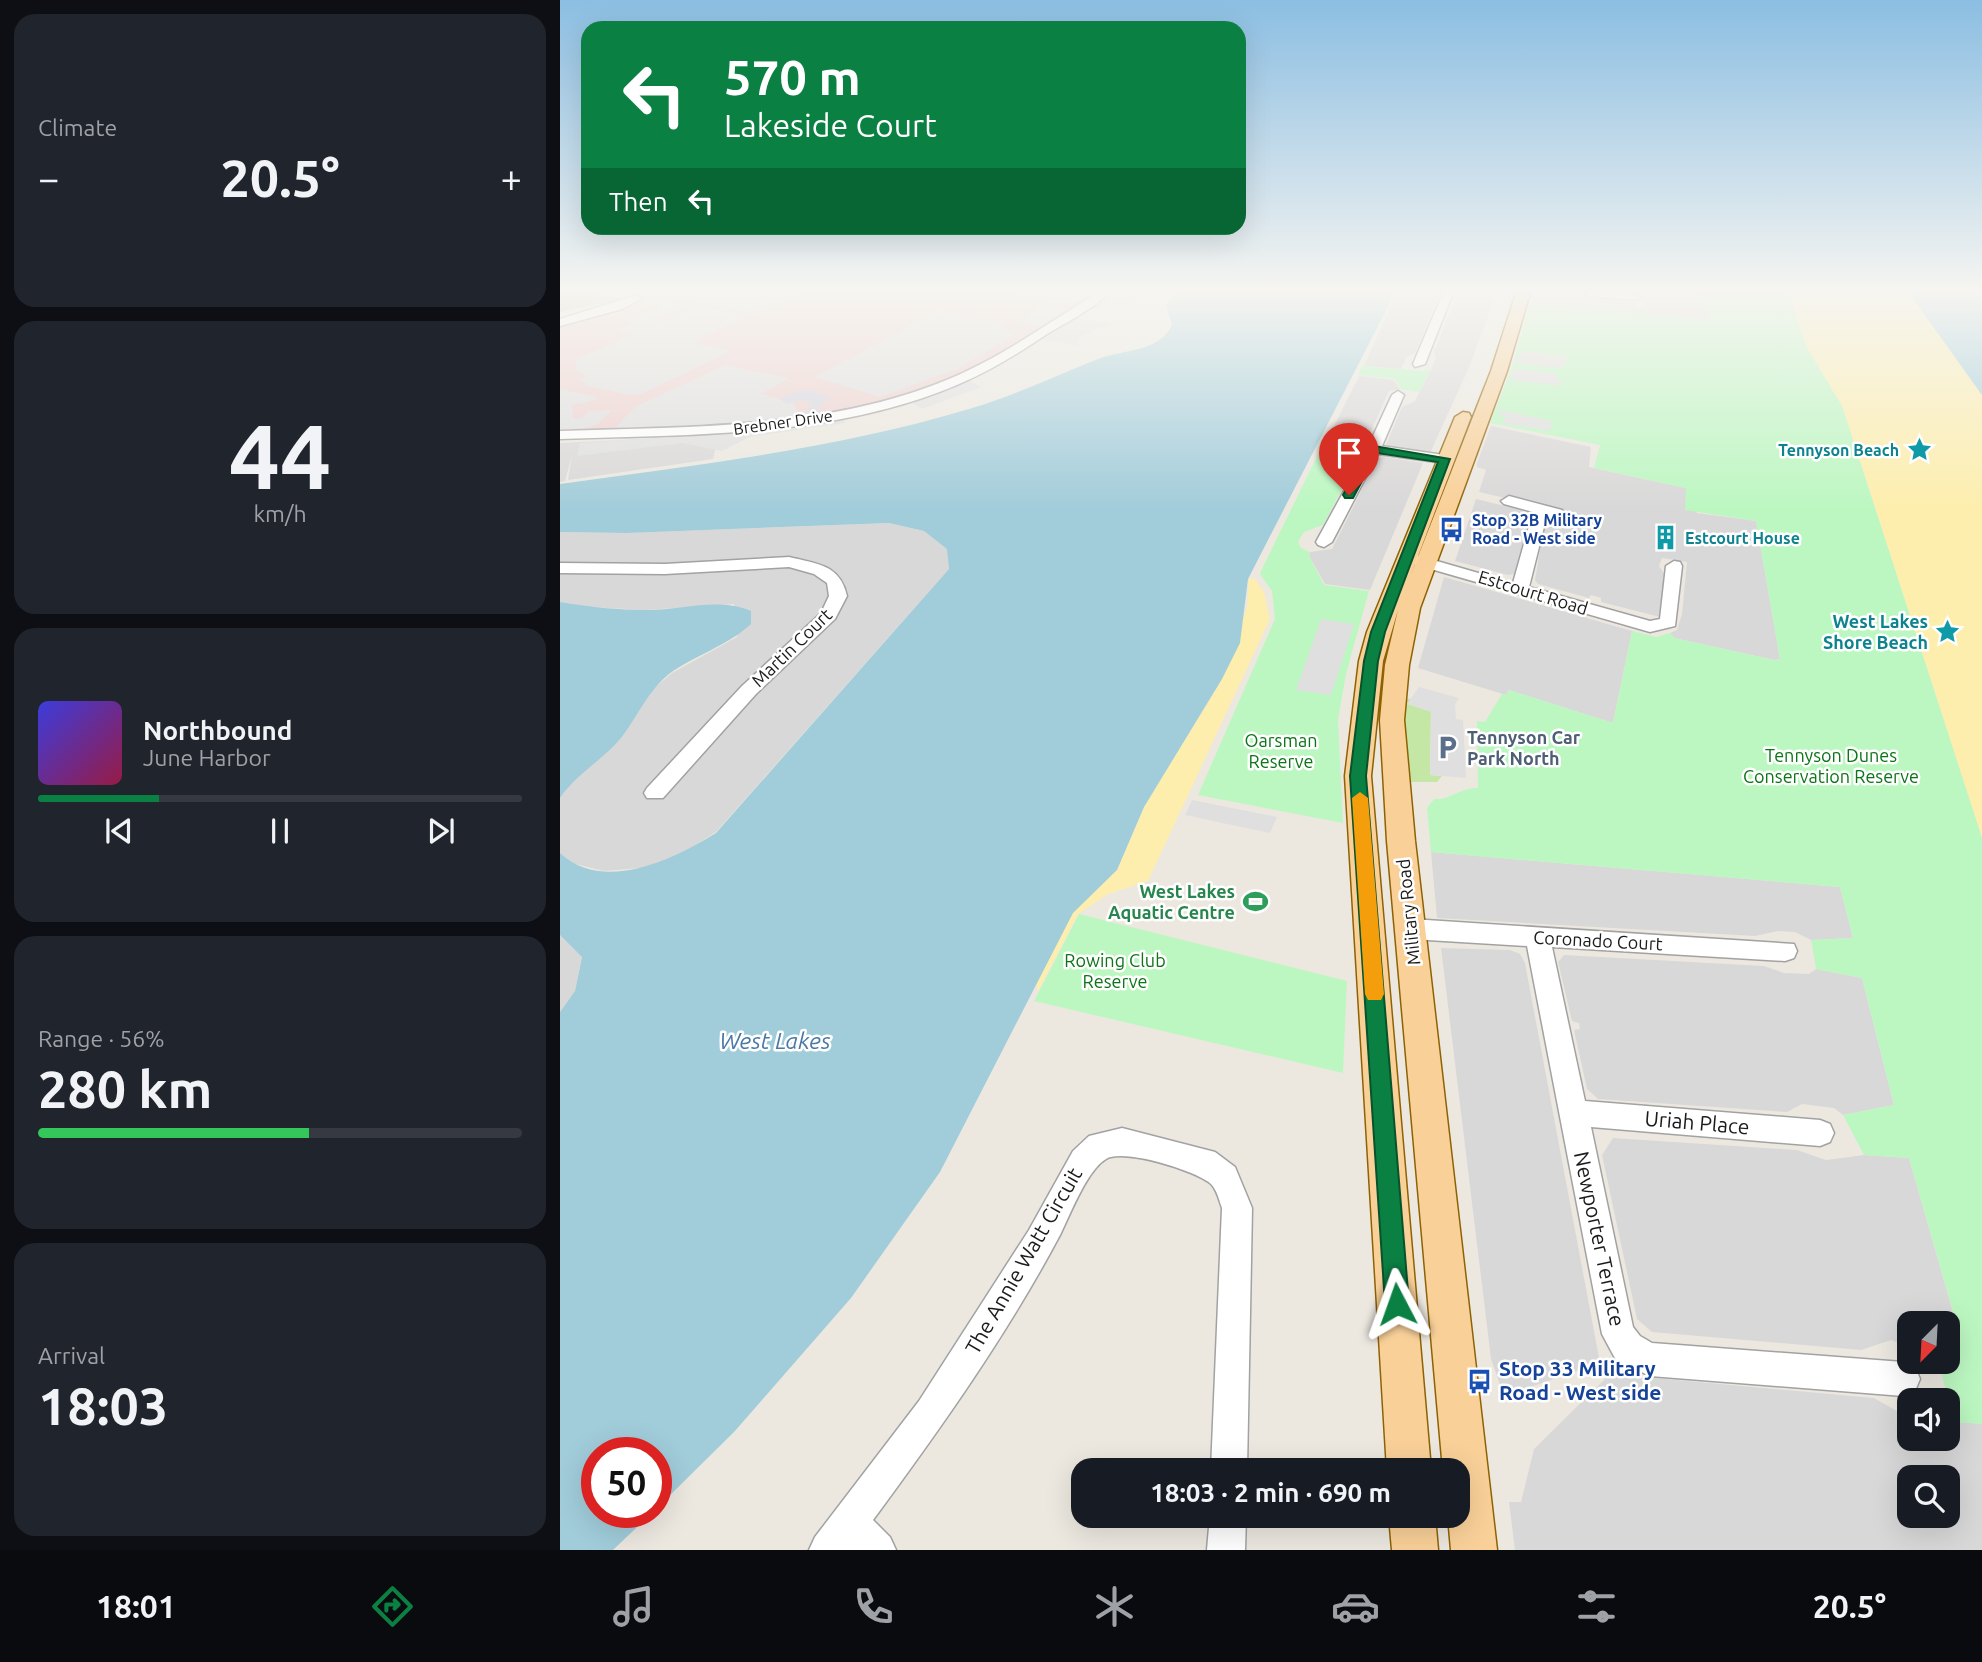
<!DOCTYPE html>
<html lang="en">
<head>
<meta charset="utf-8">
<style>
  :root { --surface:#171b24; --page:#20242c; --text:#f1f3f6; --muted:#9ea1a6; --line:#363941; --accent:#0b8043 }
  body { margin:0; font-family:Ubuntu,sans-serif; background:var(--page); color:var(--text); height:100vh; display:flex; flex-direction:column; font-size:26px; white-space:nowrap }
  * { box-sizing:border-box; margin:0 }
  p { font-size:23px; color:var(--muted) }
  .icon { flex:none; width:38px; height:38px; fill:none; stroke:currentColor; stroke-width:2; stroke-linecap:round; stroke-linejoin:round }
  .map { position:relative; flex:1; overflow:hidden }
  .side { display:flex; flex-direction:column; gap:14px; padding:14px; background:#0d0f14; width:560px }
  .side>* { flex:none }
  .banner { position:absolute; left:21px; top:21px; width:665px; height:214px; border-radius:21px; box-shadow:0 7px 28px #0002; background:#0b8043; color:#fff; overflow:hidden }
  .needle { width:46px; rotate:204deg }
  .buttons { position:absolute; left:1337px; top:1311px; display:grid; gap:14px }
  .buttons a { display:grid; place-items:center; width:63px; height:63px; border-radius:14px; background:var(--surface); box-shadow:0 7px 28px #0002; font-size:35px }
  .speed { position:absolute; left:21px; top:1437px; display:flex; gap:14px; font-size:35px; font-weight:700; text-align:center }
  .speed>* { display:grid; place-content:center; width:91px; height:91px; border-radius:50%; background:var(--surface); box-shadow:0 7px 28px #0002; line-height:1 }
  .speed .limit { border:10px solid #d22; background:#fff; color:#111 }
  .pin { position:absolute; display:grid; place-items:center; width:60px; height:60px; color:#fff; margin:-72px -30px; border-radius:50% 50% 50% 0; rotate:-45deg; box-shadow:0 0 7px #0007 }
  .pin .icon { rotate:45deg }
  .me { position:absolute; width:77px; margin:-38px; rotate:356deg; stroke-linejoin:round; filter:drop-shadow(0 0 5px #0008) }
  .turn { display:flex; align-items:center; gap:24px; height:147px; padding:0 28px; font-size:32px }
  .turn .icon { width:91px; height:91px; stroke-width:2.5 }
  .turn b { display:block; font-size:49px; line-height:60px }
  .then { display:flex; align-items:center; height:66px; padding:0 28px; background:#0003; gap:14px; font-size:26px }
  .big { font-size:52px; font-weight:700; line-height:1.1 }
  .side .widget { flex:1; display:flex; flex-direction:column; justify-content:center; gap:10px; min-width:0; padding:0 24px; border-radius:21px; background:var(--page) }
  .side .dial { align-items:center; gap:0 }
  .dial b { font-size:91px; line-height:1 }
  .song { display:flex; align-items:center; gap:21px }
  .cover { width:84px; height:84px; border-radius:10px; background:linear-gradient(135deg,hsl(240 70% 55%),hsl(340 70% 35%)) }
  .played { height:7px; border-radius:4px; background:linear-gradient(90deg,var(--accent) 25%,var(--line) 25%) }
  .keys { display:flex; justify-content:space-around; direction:ltr }
  .heat { display:flex; justify-content:space-between; align-items:center; font-size:38px; direction:ltr }
  .charge { height:10px; border-radius:5px; background:linear-gradient(90deg,#34c759 56%,var(--line) 0) }
  .trip { position:absolute; left:511px; top:1458px; width:399px; height:70px; border-radius:21px; background:var(--surface); box-shadow:0 7px 28px #0002; font-weight:700; line-height:70px; text-align:center }
  .tabs { display:flex; height:112px; justify-content:space-around; align-items:center; background:#090b0e; color:var(--muted) }
  .tabs .icon { width:49px; height:49px }
  .tabs .on { color:var(--accent) }
  .tabs b { font-size:32px; color:var(--text) }
  main { display:flex; flex:1; min-height:0 }
  .map>svg:first-child { display:block }
</style>
</head>
<body>
<main>
<section class="side">
<div class="widget"><p>Climate</p>
<div class="heat"><a>−</a><b class="big">20.5°</b><a>+</a></div>
</div>
<div class="widget dial"><b>44</b><p>km/h</p></div>
<div class="widget">
<div class="song"><i class="cover"></i><div><b>Northbound</b><p>June Harbor</p></div></div>
<div class="played"></div>
<div class="keys"><svg class="icon" aria-label="previous" viewBox="0 0 24 24"><path d="M18 5L8 12l10 7zM5 5v14"/></svg><svg class="icon" aria-label="pause" viewBox="0 0 24 24"><path d="M8 5v14M16 5v14"/></svg><svg class="icon" aria-label="next" viewBox="0 0 24 24"><path d="M6 5l10 7-10 7zM19 5v14"/></svg></div>
</div>
<div class="widget"><p>Range · 56%</p><b class="big">280 km</b><div class="charge"></div></div>
<div class="widget"><p>Arrival</p><b class="big">18:03</b></div>
</section>
<div class="map">
<svg width="1422" height="1550" viewBox="0 0 1422 1550">
  <rect width="100%" height="100%" fill="#ece8e0"/>
  <!-- residential -->
  <g fill="#d9d8d8" fill-rule="evenodd">
    <path d="M837,293H880L855,353L847,357L841,369L804,366Z"/>
    <path d="M898,293L936,294L910,365L870,453L830,448L826,445L842,407L855,401L871,370L876,358L874,352Z"/>
    <path d="M976,293H1015L1071,300L1077,307L1085,308L1081,293H1139L1150,319L973,304Z"/>
    <path d="M799,376L834,380L840,389L829,391L802,451L764,446Z"/>
    <path d="M931,426L1031,447L1029,467L1126,488V499L1137,513L1196,521L1220,659L1214,660L1114,638L1110,633L1117,630L1122,614L1127,562L1102,558L1099,566L1105,575L1100,617L1041,602V598L1031,595L1029,598L978,584L975,580L984,526L990,518L1001,519L1006,512L919,492L926,470L917,467V463Z"/>
    <path d="M159,435L153,459L8,480L12,455L5,481L0,482V443Z"/>
    <path d="M824,457L863,463L810,590L765,584L749,556L750,552L772,549L818,458Z"/>
    <path d="M916,499L966,511L971,514L954,574L948,575L895,561Z"/>
    <path d="M329,523L364,531L388,549L389,569L156,832L117,857L81,868L44,871L11,863L0,853V798L9,785L60,738L92,690L112,673L177,637L174,604L86,610L28,607L0,602V532L67,533Z"/>
    <path d="M884,577L1072,631L1053,723L949,690L946,695L858,668Z"/>
    <path d="M871,852L1280,887L1293,938L1251,940L1235,932L1218,931L1195,936L877,918Z"/>
    <path d="M0,935L22,956L15,991L0,1012Z"/>
    <path d="M881,948L950,950L960,954L965,963L1040,1363L944,1396L931,1359Z"/>
    <path d="M1004,955L1204,966L1224,973L1249,974L1256,969L1302,978L1334,1105L1283,1115L1274,1108L1242,1104L1227,1112L1038,1099L1027,1089L1014,1030L1020,1029L1019,1023L1012,1021L998,962Z"/>
    <path d="M1053,1138L1237,1150L1266,1160L1304,1155L1349,1158L1401,1340L1388,1349V1323H1349V1347L1331,1340L1301,1350L1092,1332L1077,1319L1042,1155Z"/>
    <path d="M1050,1374L1314,1398L1349,1418V1438H1388V1421L1422,1424V1550H955L949,1502H961L974,1449ZM1349,1477H1388V1516H1349Z"/>
  </g>
  <!-- commercial -->
  <path fill="#eed0cf" d="M101,293H537L427,362L387,381L302,407L234,419L151,426L0,429V327Z"/>
  <!-- construction -->
  <path fill="#c0c0ac" d="M0,293H35L61,299L0,312Z"/>
  <!-- grass -->
  <path fill="#c5e7a6" d="M843,698L851,699L848,704L871,711L870,775L882,776L877,782H846Z"/>
  <!-- sand -->
  <g fill="#fdeead">
    <path d="M1228,293H1349L1422,395V838L1282,406L1247,348Z"/>
    <path d="M694,578L704,592L710,619L588,881L548,894L518,914L478,991L463,942L557,870L584,807L662,679L687,607L689,579Z"/>
  </g>
  <!-- park -->
  <g fill="#bcf7c1">
    <path d="M1139,293H1228L1247,348L1282,406L1422,838V1424L1395,1422L1378,1362H1388V1349L1401,1339L1349,1158L1304,1155L1283,1115L1334,1105L1302,978L1256,969L1251,940L1293,938L1280,887L871,852L867,808L874,799C891,800 901,787 918,788L917,721L925,722L942,694L946,695L949,690L1053,723L1072,631L1096,637L1110,633L1114,638L1214,660L1220,659L1196,521L1125,510L1126,488L1034,468L1040,445L930,423L952,367L970,303L1149,319Z"/>
    <path d="M802,366L862,371L871,370L859,392L841,389L835,379L798,375Z"/>
    <path d="M762,446L802,452L763,525L744,532L738,542L741,548L750,552L749,556L764,585L809,591L786,674L778,720L783,823L638,795L715,619L712,591L700,574L702,569Z"/>
    <path d="M519,914L787,981L783,1073L474,1001Z"/>
  </g>
  <!-- parking -->
  <g fill="#dfdfdf">
    <path d="M104,293H225L237,295L193,313L101,294Z"/>
    <path d="M456,293H534L511,305Z"/>
    <path d="M552,293H585L564,312L528,308Z"/>
    <path d="M93,298L124,305L96,321L101,323L139,306L187,316L132,342L171,351L81,394L69,395L24,385L27,383L18,380L27,376L16,370V359L73,335L55,330L72,323L62,320L103,307L82,302Z"/>
    <path d="M482,305L508,310L479,327L457,322Z"/>
    <path d="M378,311L446,323L440,327L456,334L397,369L320,397L255,377Z"/>
    <path d="M514,317L551,324L520,337L517,346L479,339Z"/>
    <path d="M961,351L1007,356L1005,365L999,368L955,363L954,357L965,358L960,356Z"/>
    <path d="M165,365L229,378L201,394L233,402L239,413L228,419L176,425L54,429L75,407Z"/>
    <path d="M954,369L996,373L997,380L1002,381L1001,386L951,380Z"/>
    <path d="M408,380L421,387L362,409L349,401Z"/>
    <path d="M0,389L36,397L37,400L12,405L13,419L22,418L29,411L52,410L38,424L25,428L0,429Z"/>
    <path d="M941,410L992,421L990,431L941,423L947,416L938,414Z"/>
    <path d="M283,417L285,423L189,437L162,451L122,443L17,456L20,443L198,432Z"/>
    <path d="M761,619L794,624L771,695L736,690Z"/>
    <path d="M859,687L899,698L895,704L896,719L903,720L906,778L870,775L871,712L847,704Z"/>
    <path d="M632,800L717,817L710,833L625,815Z"/>
  </g>
  <!-- plaza -->
  <path fill="#d5d5e2" d="M246,389L271,398L258,406L262,415L229,420L251,408L252,403L240,400L228,404L219,399Z"/>
  <!-- water -->
  <g fill="#a1ccda">
    <path d="M616,293H835L688,579L680,643L662,679L584,807L557,870L513,913L380,1172L291,1298L174,1432L96,1509V1452H37V1512H93L53,1550H0V1012L15,991L22,957L0,935V853C44,894 114,859 156,833L389,569L387,549L364,531L329,523L67,533L0,532V484C137,465 276,449 409,409C453,396 495,376 538,359C564,349 598,353 612,325L606,305Z"/>
    <path d="M1349,293H1422V395Z"/>
    <path d="M0,602C29,607 58,610 88,610C122,610 159,597 191,611V624C167,646 135,655 109,674C87,692 78,716 61,738C43,760 16,774 0,798Z"/>
  </g>
  <g fill="none" stroke-linecap="round" stroke-linejoin="round">
    <defs>
      <g id="minor">
        <path d="M537,293H549C533,309 507,322 487,334C459,353 430,371 399,384C274,438 133,434 0,439V431C130,426 267,430 389,379C442,357 488,323 537,293Z"/>
        <path d="M883,293H893L865,364L855,367L853,364Z"/>
        <path d="M1024,293H1067L1081,297L1076,300L1029,296Z"/>
        <path d="M74,296L83,298L62,309L0,326V319Z"/>
        <path d="M838,391L844,395L822,446L884,455L891,459L884,463L818,454L772,542L764,547L758,545L756,542L807,449L832,395Z"/>
        <path d="M949,496L1002,510L1005,513L997,518L987,515L969,587L1090,621L1100,619L1106,566L1114,561L1120,562L1122,566L1115,626L1090,632L843,561L841,558L849,553L953,583L973,512L944,504L941,501Z"/>
        <path d="M229,557C257,564 280,564 287,596L275,619L196,694L103,798H87L84,793L87,788L182,686L261,613L269,596L267,583L254,574L229,567L105,574L0,573V563L105,564Z"/>
        <path d="M851,919L1234,944L1237,951L1234,958L1225,961L992,947L1025,1101L1260,1120L1270,1124L1274,1133L1270,1142L1260,1146L1031,1127L1073,1327L1080,1336L1092,1343L1343,1362L1355,1367L1360,1379L1355,1391L1343,1396L1090,1376L1056,1360L1042,1334L967,946L851,939L842,936L839,929L842,922Z"/>
        <path d="M562,1128L655,1152L675,1167L692,1208L687,1470H651L662,1208C659,1200 657,1190 651,1184C637,1171 563,1148 546,1159C527,1170 510,1215 500,1235C447,1335 380,1429 313,1520L330,1537L336,1550H249L255,1537L359,1401L469,1230L513,1151L529,1136Z"/>
        <path d="M650,1516H686L685,1550H647Z"/>
      </g>
      <g id="major">
        <path d="M956,293H970L947,371L860,608L849,665L844,720L855,841L937,1550H891L888,1516H898V1470H883L827,841L820,720L825,665L838,610L823,661L811,776L871,1470H827L785,776L799,661L807,632L895,417L903,412L909,413L911,417L850,577L931,371Z"/>
        <path d="M829,1516H875L878,1550H832Z"/>
      </g>
    </defs>
    <!-- minor casing -->
    <use href="#minor" stroke="#a2a2a2" stroke-width="3"/>
    <!-- major casing -->
    <use href="#major" stroke="#8e6203" stroke-width="3"/>
    <!-- minor -->
    <use href="#minor" fill="#fff" fill-rule="evenodd"/>
    <!-- major -->
    <use href="#major" fill="#f9d098" fill-rule="evenodd"/>
  </g>
  <!-- sky -->
  <linearGradient id="sky" x2="0" y2="1"><stop stop-color="#8bbee2"/><stop offset="0.57" stop-color="#f6f5f1"/><stop offset="1" stop-color="#f6f5f1" stop-opacity="0"/></linearGradient>
  <rect width="1422" height="510" fill="url(#sky)"/>
  <!-- route -->
  <path fill="#0b8043" stroke="#07532c" stroke-width="2" d="M814,446L890,459L825,632L818,661L806,776L849,1304L845,1313L837,1316L828,1313L825,1304L790,776L804,661L811,632L878,462L817,453L793,498H785L783,495L808,449Z"/>
  <!-- slow -->
  <path fill="#f59e0b" d="M800,792L808,798L824,994L821,1000H808L805,994L792,798Z"/>
  <!-- icons -->
  <defs>
    <symbol id="sight-bare" viewBox="-9 -9 18 18"><path d="M0-6L1.8-2.2L6-1.7L2.9 1.2L3.7 5.4L0 3.3L-3.7 5.4L-2.9 1.2L-6-1.7L-1.8-2.2Z" fill="#0f9aa8" stroke="#fff" stroke-width="2.5" paint-order="stroke"/></symbol>
    <symbol id="bus-bare" viewBox="-9 -9 18 18"><path d="M-5-6H5V4H4V6H2V4H-2V6H-4V4H-5ZM-3.5-4V0h7V-4ZM-3.5 1.2v1.5H-2V1.2ZM2 1.2v1.5H3.5V1.2Z" fill="#1a4fb4" stroke="#fff" stroke-width="2.5" paint-order="stroke"/></symbol>
    <symbol id="building-bare" viewBox="-9 -9 18 18"><path d="M-4-6H4V6H1V3H-1V6H-4ZM-2.5-4.3h1.7v1.8h-1.7ZM.8-4.3h1.7v1.8H.8ZM-2.5-1h1.7V.8h-1.7ZM.8-1h1.7V.8H.8Z" fill="#0f9aa8" stroke="#fff" stroke-width="2.5" paint-order="stroke"/></symbol>
    <symbol id="parking-bare" viewBox="-9 -9 18 18"><path d="M-3.5-5.5H1a3.5 3.5 0 0 1 0 7H-1V5.5H-3.5ZM-1-3.4V-.6H.8a1.4 1.4 0 0 0 0-2.8Z" fill="#5c6f8a" stroke="#fff" stroke-width="2.5" paint-order="stroke"/></symbol>
    <symbol id="stadium-bare" viewBox="-9 -9 18 18"><path d="M0-5a6.5 5 0 1 0 0 10a6.5 5 0 1 0 0-10ZM-3.5-1.8h7v3.6h-7Z" fill="#2e9e5b" stroke="#fff" stroke-width="2.5" paint-order="stroke"/></symbol>
  </defs>
  <g fill-rule="evenodd">
    <use href="#sight-bare" x="1342" y="432" width="35" height="35"/>
    <use href="#bus-bare" x="874" y="512" width="35" height="35"/>
    <use href="#building-bare" x="1088" y="520" width="35" height="35"/>
    <use href="#sight-bare" x="1370" y="614" width="35" height="35"/>
    <use href="#parking-bare" x="870" y="730" width="35" height="35"/>
    <use href="#stadium-bare" x="678" y="884" width="35" height="35"/>
    <use href="#bus-bare" x="902" y="1364" width="35" height="35"/>
  </g>
  <g text-anchor="middle" stroke-width="5" stroke-linejoin="round" paint-order="stroke">
    <!-- far-street labels -->
    <g font-size="16" fill="#1b1b1b" stroke="#fff">
      <text transform="translate(223 422) rotate(-8)" y="6">Brebner Drive</text>
    </g>
    <!-- far-culture labels -->
    <g font-size="16" font-weight="bold" fill="#0d838f" stroke="#fff" text-anchor="end">
      <text x="1339" y="456">Tennyson Beach</text>
      <text x="1125" y="544" text-anchor="start">Estcourt House</text>
    </g>
    <!-- far-transit labels -->
    <g font-size="16" font-weight="bold" fill="#164399" stroke="#fff" text-anchor="start">
      <text x="912" y="526">Stop 32B Military<tspan x="912" dy="18">Road - West side</tspan></text>
    </g>
    <!-- street labels -->
    <g font-size="18" fill="#1b1b1b" stroke="#fff">
      <text transform="translate(973 593) rotate(17)" y="6">Estcourt Road</text>
      <text transform="translate(232 648) rotate(-44)" y="6">Martin Court</text>
      <text transform="translate(849 912) rotate(-96)" y="6">Military Road</text>
      <text transform="translate(1038 941) rotate(3)" y="6">Coronado Court</text>
    </g>
    <!-- culture labels -->
    <g font-size="18" font-weight="bold" fill="#0d838f" stroke="#fff" text-anchor="end">
      <text x="1368" y="628">West Lakes<tspan x="1368" dy="21">Shore Beach</tspan></text>
    </g>
    <!-- service labels -->
    <g font-size="18" font-weight="bold" fill="#4e5e75" stroke="#fff" text-anchor="start">
      <text x="907" y="744">Tennyson Car<tspan x="907" dy="21">Park North</tspan></text>
    </g>
    <!-- park labels -->
    <g font-size="18" fill="#0d7417" stroke="#fff">
      <text x="721" y="747">Oarsman<tspan x="721" dy="21">Reserve</tspan></text>
      <text x="1271" y="762">Tennyson Dunes<tspan x="1271" dy="21">Conservation Reserve</tspan></text>
      <text x="555" y="967">Rowing Club<tspan x="555" dy="21">Reserve</tspan></text>
    </g>
    <!-- leisure labels -->
    <g font-size="18" font-weight="bold" fill="#27864d" stroke="#fff" text-anchor="end">
      <text x="675" y="898">West Lakes<tspan x="675" dy="21">Aquatic Centre</tspan></text>
    </g>
    <!-- near-street labels -->
    <g font-size="21" fill="#1b1b1b" stroke="#fff">
      <text transform="translate(1137 1123) rotate(5)" y="7">Uriah Place</text>
      <text transform="translate(1039 1239) rotate(78)" y="7">Newporter Terrace</text>
      <text transform="translate(464 1261) rotate(-60)" y="7">The Annie Watt Circuit</text>
    </g>
    <!-- near-transit labels -->
    <g font-size="21" font-weight="bold" fill="#164399" stroke="#fff" text-anchor="start">
      <text x="939" y="1376">Stop 33 Military<tspan x="939" dy="24">Road - West side</tspan></text>
    </g>
    <!-- near-water labels -->
    <g font-size="23" font-style="italic" fill="#4a78a7" stroke="#fff">
      <text x="215" y="1049">West Lakes</text>
    </g>
  </g>
</svg>
<div class="buttons">
<a><svg class="needle" viewBox="-14 -14 28 28"><path d="M0-13l5 13h-10z" fill="#e53935"/><path d="M0 13l5-13h-10z" fill="#9ea1a6"/></svg></a>
<a><svg class="icon" aria-label="sound" viewBox="0 0 24 24"><path d="M4 9h4l5-4v14l-5-4H4zM17 9q2 3 0 6"/></svg></a>
<a><svg class="icon" aria-label="search" viewBox="0 0 24 24"><circle cx="10" cy="10" r="6"/><path d="M15 15l6 6"/></svg></a>
</div>
<div class="speed"><div class="limit">50</div></div>
<div class="pin" style="left:789px;top:495px;background:#d93025"><svg class="icon" aria-label="arrive" viewBox="0 0 24 24"><path d="M6 21V4h12l-3 4 3 4H6"/></svg></div>
<svg class="me" style="left:837px;top:1304px" viewBox="-20 -20 40 40"><path d="M0-17L14 15 0 8-14 15z" fill="#0b8043" stroke="#fff" stroke-width="4"/></svg>
<div class="trip">18:03 · 2 min · 690 m</div>
<div class="banner">
<div class="turn"><svg class="icon" aria-label="left" viewBox="0 0 24 24"><path d="M17 20v-9H6M10 6l-5 5 5 5"/></svg><div><b>570 m</b>Lakeside Court</div></div>
<div class="then">Then<svg class="icon" aria-label="left" viewBox="0 0 24 24"><path d="M17 20v-9H6M10 6l-5 5 5 5"/></svg></div>
</div>
</div>
</main>
<nav class="tabs">
<b>18:01</b>
<svg class="icon on" aria-label="directions" viewBox="0 0 24 24"><path d="M12 3l9 9-9 9-9-9zM9 14v-3h6M13 9l2 2-2 2"/></svg>
<svg class="icon" aria-label="music" viewBox="0 0 24 24"><path d="M9 18V5l10-2v13"/><circle cx="6" cy="18" r="3"/><circle cx="16" cy="16" r="3"/></svg>
<svg class="icon" aria-label="phone" viewBox="0 0 24 24"><path d="M5 4h4l2 5-3 2q2 4 5 5l2-3 5 2v4C11 20 4 13 5 4z"/></svg>
<svg class="icon" aria-label="climate" viewBox="0 0 24 24"><path d="M12 3v18M4 7l16 10M4 17L20 7"/></svg>
<svg class="icon" aria-label="car" viewBox="0 0 24 24"><path d="M5 17H2v-5l4-1 3-4h7l3 4 3 1v5h-3M9 17h6M6 11h13"/><circle cx="7" cy="17" r="2"/><circle cx="17" cy="17" r="2"/></svg>
<svg class="icon" aria-label="filters" viewBox="0 0 24 24"><path d="M4 7h16M4 17h16"/><circle cx="9" cy="7" r="2"/><circle cx="15" cy="17" r="2"/></svg>
<b>20.5°</b>
</nav>
</body>
</html>
